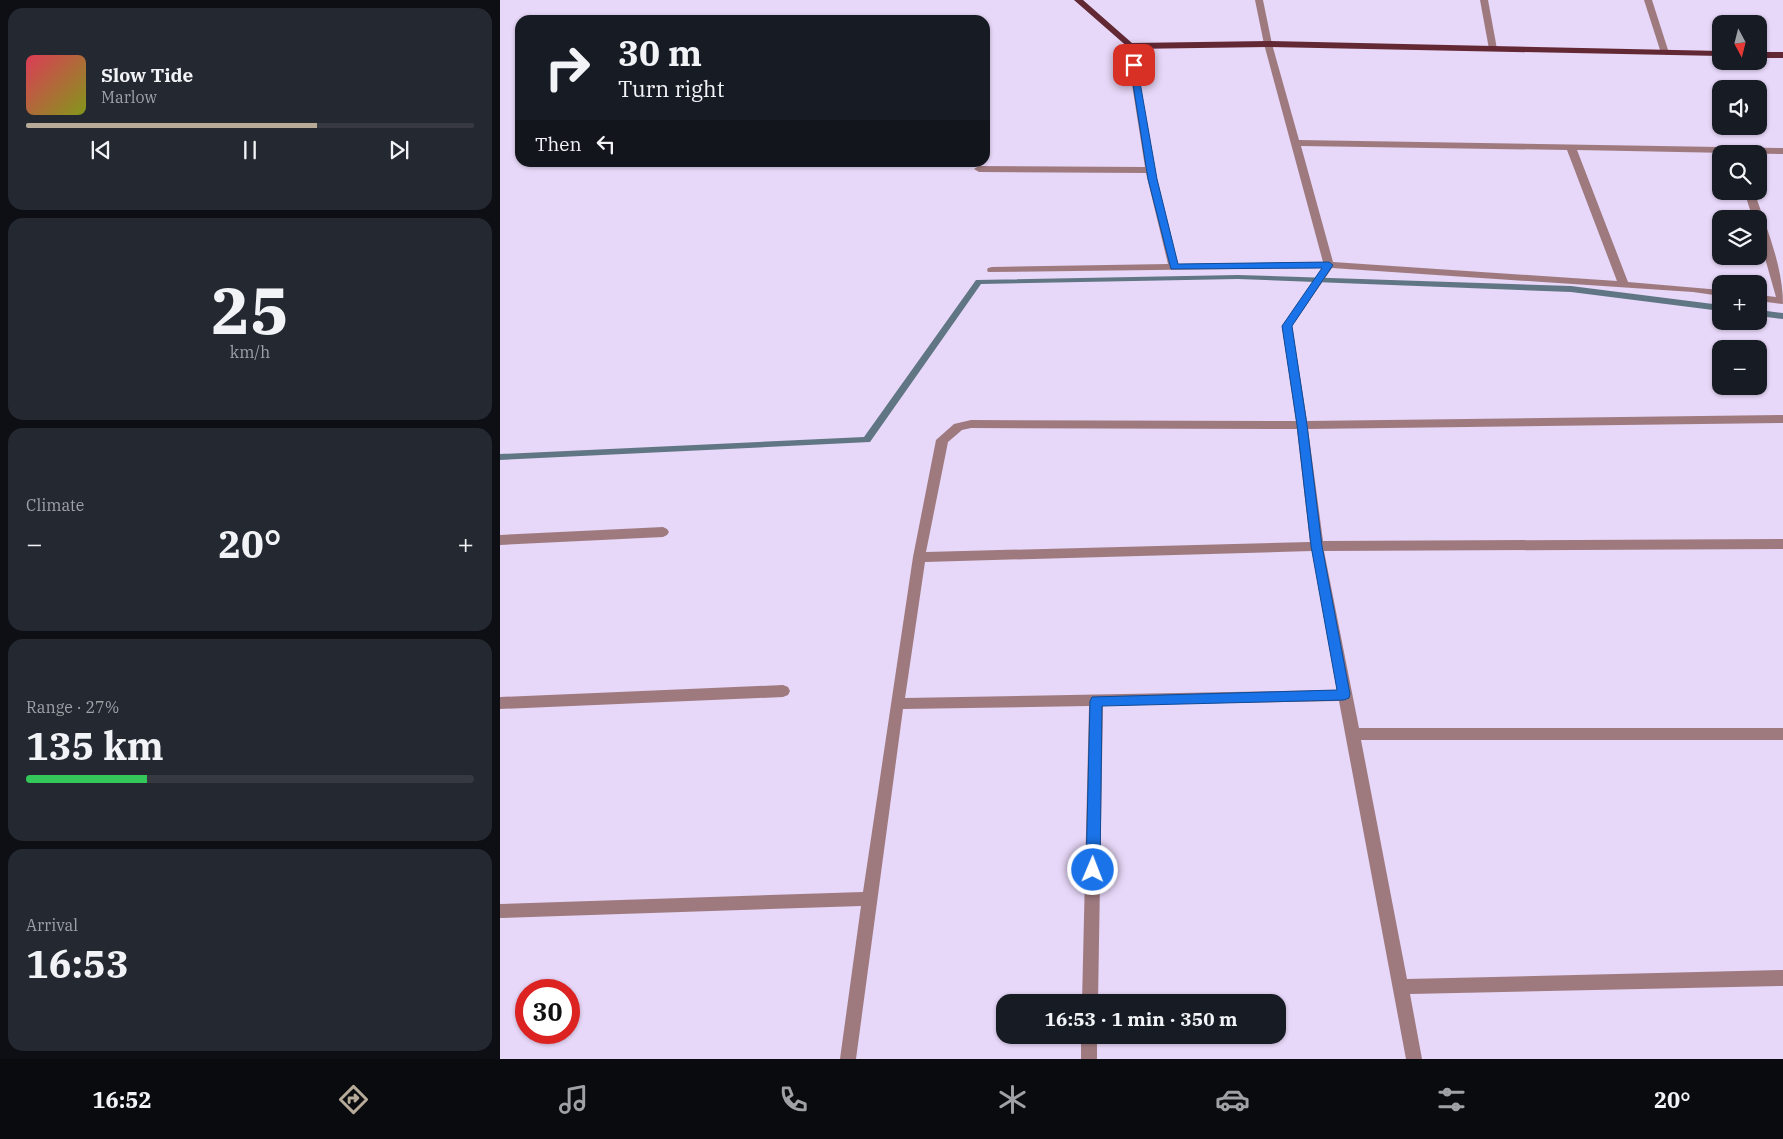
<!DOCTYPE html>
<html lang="en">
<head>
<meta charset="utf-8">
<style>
  :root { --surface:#171b24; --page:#242831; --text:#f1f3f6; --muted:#9ea1a6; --line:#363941; --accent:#b7aa98 }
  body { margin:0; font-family:"IBM Plex Serif",serif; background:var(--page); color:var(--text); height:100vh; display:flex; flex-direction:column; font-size:19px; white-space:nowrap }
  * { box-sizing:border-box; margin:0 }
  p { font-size:16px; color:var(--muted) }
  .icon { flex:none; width:28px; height:28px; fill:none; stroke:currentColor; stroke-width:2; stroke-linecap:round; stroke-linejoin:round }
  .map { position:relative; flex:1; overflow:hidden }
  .drawer { display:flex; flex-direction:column; gap:8px; padding:8px; background:#0d0f14; width:500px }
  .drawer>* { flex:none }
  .hud { position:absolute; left:15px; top:15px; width:475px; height:152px; border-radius:15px; box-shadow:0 1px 4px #0004; background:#171b24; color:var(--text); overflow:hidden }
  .needle { width:32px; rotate:173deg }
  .fabs { position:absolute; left:1212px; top:15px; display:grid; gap:10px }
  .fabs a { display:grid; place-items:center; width:55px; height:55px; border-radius:10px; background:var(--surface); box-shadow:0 1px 4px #0004; font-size:25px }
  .speed { position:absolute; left:15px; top:979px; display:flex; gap:10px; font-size:25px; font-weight:700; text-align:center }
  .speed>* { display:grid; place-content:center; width:65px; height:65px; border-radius:50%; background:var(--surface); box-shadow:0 1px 4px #0004; line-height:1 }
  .speed .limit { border:8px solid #d22; background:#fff; color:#111 }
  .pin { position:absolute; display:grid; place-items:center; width:42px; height:42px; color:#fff; margin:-21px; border-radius:10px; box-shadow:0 2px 8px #0006 }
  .me { position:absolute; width:55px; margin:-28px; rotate:1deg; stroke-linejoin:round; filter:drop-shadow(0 0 4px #0008) }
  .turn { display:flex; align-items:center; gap:18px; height:105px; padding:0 20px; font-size:22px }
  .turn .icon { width:65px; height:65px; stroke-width:2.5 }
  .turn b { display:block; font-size:35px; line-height:42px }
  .then { display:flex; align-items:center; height:48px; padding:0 20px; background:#0003; gap:10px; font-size:19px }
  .big { font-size:38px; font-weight:700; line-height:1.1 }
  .drawer .card { flex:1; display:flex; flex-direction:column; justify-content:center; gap:8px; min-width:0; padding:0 18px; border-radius:15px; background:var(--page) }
  .drawer .dial { align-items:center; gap:0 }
  .dial b { font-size:65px; line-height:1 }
  .song { display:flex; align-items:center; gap:15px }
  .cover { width:60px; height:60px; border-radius:8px; background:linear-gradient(135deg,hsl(350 70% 55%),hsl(70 70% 35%)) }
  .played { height:5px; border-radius:2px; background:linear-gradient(90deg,var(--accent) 65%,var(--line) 65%) }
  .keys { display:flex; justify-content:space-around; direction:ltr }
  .heat { display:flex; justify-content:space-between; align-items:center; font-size:28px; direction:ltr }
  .charge { height:8px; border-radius:4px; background:linear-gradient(90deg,#34c759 27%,var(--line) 0) }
  .trip { position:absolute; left:496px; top:994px; width:290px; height:50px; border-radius:15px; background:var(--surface); box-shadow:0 1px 4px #0004; font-weight:700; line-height:50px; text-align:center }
  .dock { display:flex; height:80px; justify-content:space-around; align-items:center; background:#090b0e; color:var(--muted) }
  .dock .icon { width:35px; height:35px }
  .dock .active { color:var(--accent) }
  .dock b { font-size:22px; color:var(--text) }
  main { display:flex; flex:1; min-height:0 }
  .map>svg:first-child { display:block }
</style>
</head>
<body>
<main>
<section class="drawer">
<div class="card">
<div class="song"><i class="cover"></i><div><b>Slow Tide</b><p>Marlow</p></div></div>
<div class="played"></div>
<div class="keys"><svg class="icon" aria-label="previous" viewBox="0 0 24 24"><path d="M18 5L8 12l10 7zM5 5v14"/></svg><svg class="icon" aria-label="pause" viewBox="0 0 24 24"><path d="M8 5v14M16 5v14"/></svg><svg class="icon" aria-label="next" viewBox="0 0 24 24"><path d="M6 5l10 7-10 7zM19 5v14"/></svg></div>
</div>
<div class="card dial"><b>25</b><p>km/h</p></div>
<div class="card"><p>Climate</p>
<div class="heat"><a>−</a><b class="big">20°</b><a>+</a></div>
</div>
<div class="card"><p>Range · 27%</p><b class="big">135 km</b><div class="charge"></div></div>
<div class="card"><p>Arrival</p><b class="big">16:53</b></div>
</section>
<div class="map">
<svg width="1283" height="1059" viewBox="0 0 1283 1059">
  <rect width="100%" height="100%" fill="#e7d7f8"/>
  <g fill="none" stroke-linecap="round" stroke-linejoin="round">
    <!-- stream -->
    <g fill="#617684" fill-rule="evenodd">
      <path d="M738,275L1071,286L1221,305V311L1071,292L738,279L481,284L370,442L0,460V454L364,437L476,280Z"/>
      <path d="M1259,310L1283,313V319L1259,316Z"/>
    </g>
    <!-- minor -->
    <g fill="#9e7a7f" fill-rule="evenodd">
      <path d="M755,0H763L772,44L799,140L1283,148V154L1077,150L1128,282L1221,290V296L1193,292L832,268L792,326L807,421L1283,415V423L808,429L823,541L1283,539V549L824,551L859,728H1283V740H861L907,979L1283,970V986L910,994L922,1059H906L839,701L603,705L598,1002H582L589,706L403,709L356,1059H340L361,906L0,918V904L363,892L413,557L436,440L454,424L471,420L796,421L782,326L822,268L488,272L487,270L488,268L492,267L668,264L646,173L479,172L474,169L479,166L645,167L626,46L633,44L657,179L678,264L823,262L764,44ZM801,146L1067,150L1117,281L833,262ZM471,428L797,429L810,542L426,552L448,442L462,430ZM812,551L837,690L405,698L425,562Z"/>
      <path d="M980,0H988L997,49L996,51L989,49Z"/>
      <path d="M1144,0H1152L1169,53L1168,55L1161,53Z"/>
      <path d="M1244,191H1254C1266,227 1283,266 1283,304L1259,301V295L1276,297L1259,237V219H1253Z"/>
      <path d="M163,527L167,529L169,532L167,535L163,537L0,545V535Z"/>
      <path d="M283,685L288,687L290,691L288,695L283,697L0,709V697Z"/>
      <rect x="581" y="1035" width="16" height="24"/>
    </g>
    <!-- major -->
    <g fill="#622834" fill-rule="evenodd">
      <path d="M574,0H583L632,43L768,41L1221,51V56L768,47L630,49Z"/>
      <rect x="1259" y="52" width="24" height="6"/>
    </g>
  </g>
  <!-- route -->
  <path fill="#1a73e8" stroke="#114b97" d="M634,63L637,65L657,179L678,264L829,262L833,265L792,326L807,425L822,546L850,694L849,698L844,700L602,706L600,870L598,875L593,877L588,875L586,870L590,701L592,697L837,690L811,546L797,425L782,326L822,268L671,269L648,179L630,65Z"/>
</svg>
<div class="fabs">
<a><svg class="needle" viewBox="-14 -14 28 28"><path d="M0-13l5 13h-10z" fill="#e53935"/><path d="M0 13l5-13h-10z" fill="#9ea1a6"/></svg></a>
<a><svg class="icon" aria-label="sound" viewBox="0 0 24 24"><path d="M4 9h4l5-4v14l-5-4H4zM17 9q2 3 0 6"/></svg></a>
<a><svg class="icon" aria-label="search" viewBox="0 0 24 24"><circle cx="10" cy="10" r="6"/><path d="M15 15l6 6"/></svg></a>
<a><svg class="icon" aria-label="layers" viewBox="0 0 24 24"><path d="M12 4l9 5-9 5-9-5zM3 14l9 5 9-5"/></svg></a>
<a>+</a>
<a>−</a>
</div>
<div class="speed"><div class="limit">30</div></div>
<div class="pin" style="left:634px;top:65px;background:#d93025"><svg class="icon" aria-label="arrive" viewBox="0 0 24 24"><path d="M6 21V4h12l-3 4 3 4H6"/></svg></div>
<svg class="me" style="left:593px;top:870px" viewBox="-20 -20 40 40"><circle r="17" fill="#1a73e8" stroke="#fff" stroke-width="3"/><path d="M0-11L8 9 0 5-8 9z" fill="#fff"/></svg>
<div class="trip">16:53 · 1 min · 350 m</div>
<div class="hud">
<div class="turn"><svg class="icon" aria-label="right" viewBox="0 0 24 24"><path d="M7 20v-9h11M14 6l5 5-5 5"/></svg><div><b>30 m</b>Turn right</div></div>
<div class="then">Then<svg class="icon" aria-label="left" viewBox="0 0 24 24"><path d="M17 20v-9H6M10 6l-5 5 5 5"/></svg></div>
</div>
</div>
</main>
<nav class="dock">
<b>16:52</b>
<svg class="icon active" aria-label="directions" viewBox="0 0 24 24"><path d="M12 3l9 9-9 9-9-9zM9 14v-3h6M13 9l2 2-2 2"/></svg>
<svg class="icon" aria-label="music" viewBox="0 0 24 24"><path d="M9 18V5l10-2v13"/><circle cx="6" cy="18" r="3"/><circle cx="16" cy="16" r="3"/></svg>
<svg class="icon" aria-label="phone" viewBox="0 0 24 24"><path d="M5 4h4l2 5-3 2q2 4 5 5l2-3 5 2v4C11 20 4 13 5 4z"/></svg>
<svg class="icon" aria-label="climate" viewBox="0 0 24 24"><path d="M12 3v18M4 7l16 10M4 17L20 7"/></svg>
<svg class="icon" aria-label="car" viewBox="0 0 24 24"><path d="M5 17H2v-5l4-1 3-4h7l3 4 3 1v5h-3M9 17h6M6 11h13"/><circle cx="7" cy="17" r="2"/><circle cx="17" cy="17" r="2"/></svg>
<svg class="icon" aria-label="filters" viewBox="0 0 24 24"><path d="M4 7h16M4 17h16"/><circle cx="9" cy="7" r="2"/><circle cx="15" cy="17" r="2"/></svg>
<b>20°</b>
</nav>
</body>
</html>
